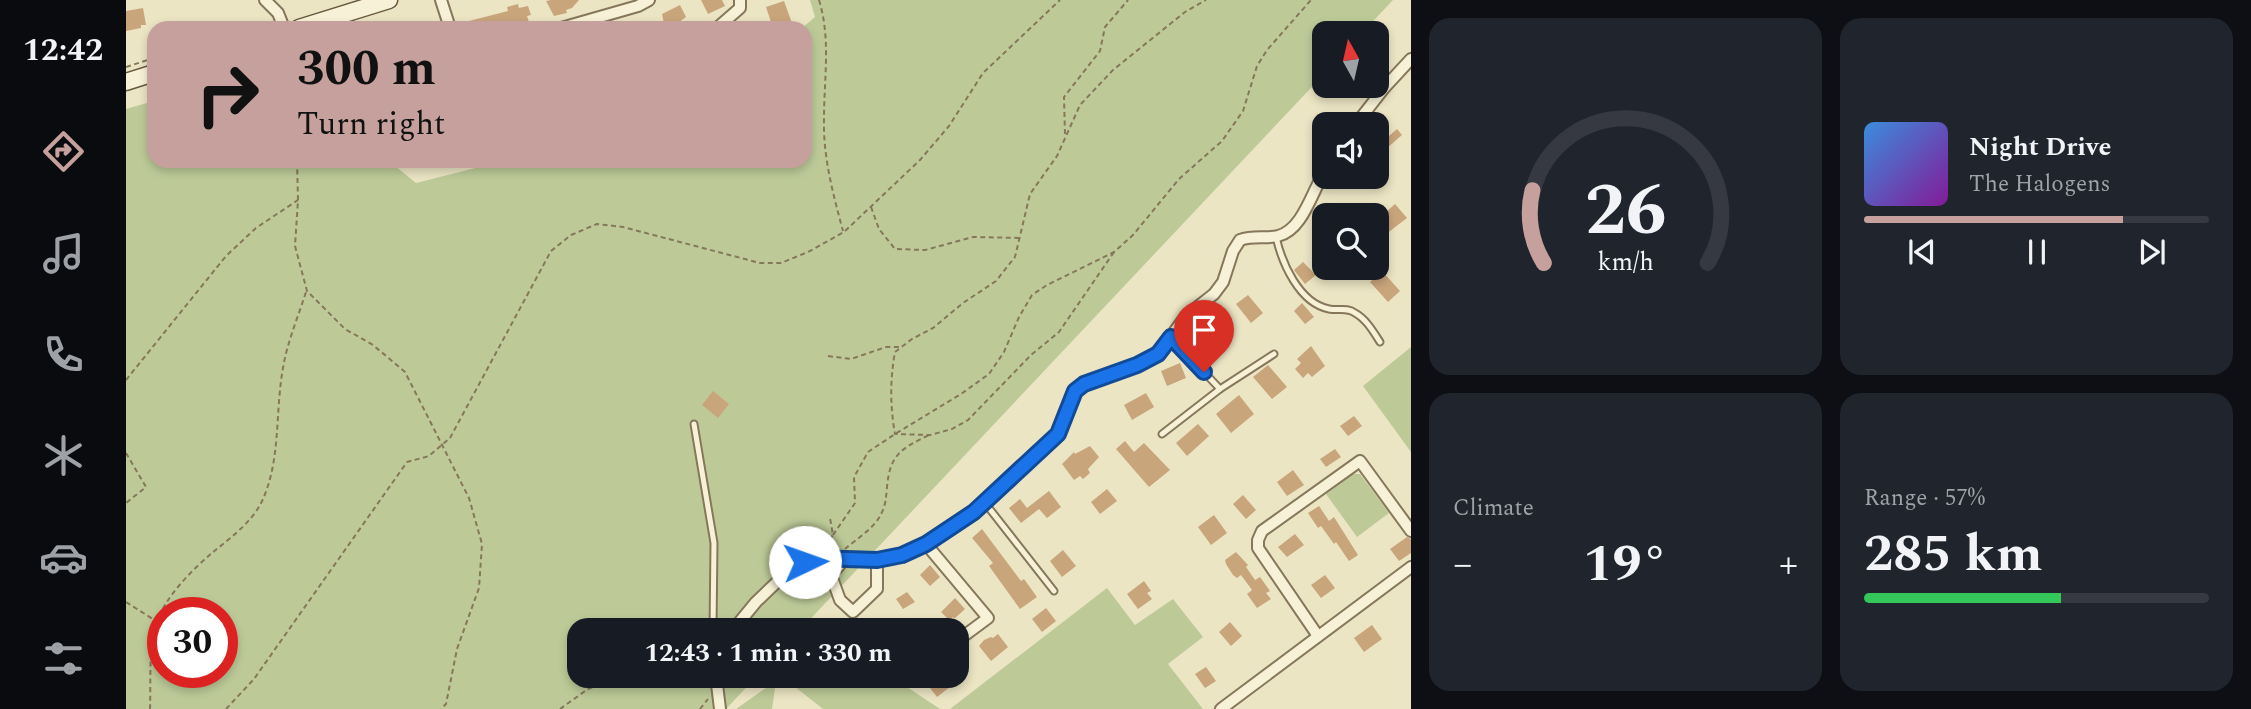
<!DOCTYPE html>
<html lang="en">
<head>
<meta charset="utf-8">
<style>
  :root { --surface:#171b24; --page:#20242c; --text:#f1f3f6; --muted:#9ea1a6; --line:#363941; --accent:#c6a09c }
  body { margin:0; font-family:Spectral,serif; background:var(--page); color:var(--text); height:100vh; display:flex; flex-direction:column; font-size:26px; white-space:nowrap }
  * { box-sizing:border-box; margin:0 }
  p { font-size:23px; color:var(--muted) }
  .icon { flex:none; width:38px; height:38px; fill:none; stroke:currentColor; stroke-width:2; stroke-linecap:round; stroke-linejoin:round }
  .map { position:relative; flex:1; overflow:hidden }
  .sheet { display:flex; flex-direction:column; gap:18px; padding:18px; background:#0d0f14; width:840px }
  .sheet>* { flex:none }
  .banner { position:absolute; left:21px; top:21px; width:665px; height:147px; border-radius:21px; box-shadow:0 4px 10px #0003; background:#c6a09c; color:#111; overflow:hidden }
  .needle { width:46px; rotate:352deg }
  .controls { position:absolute; left:1186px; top:21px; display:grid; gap:14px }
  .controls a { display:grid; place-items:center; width:77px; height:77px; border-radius:14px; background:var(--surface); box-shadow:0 4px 10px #0003; font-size:35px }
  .speed { position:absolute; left:21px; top:597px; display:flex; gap:14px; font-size:35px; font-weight:700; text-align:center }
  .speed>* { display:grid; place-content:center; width:91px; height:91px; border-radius:50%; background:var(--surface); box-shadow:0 4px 10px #0003; line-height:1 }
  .speed .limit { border:10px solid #d22; background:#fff; color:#111 }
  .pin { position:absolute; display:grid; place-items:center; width:60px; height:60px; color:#fff; margin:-72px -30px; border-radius:50% 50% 50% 0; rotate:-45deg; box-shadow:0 0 7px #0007 }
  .pin .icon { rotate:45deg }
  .me { position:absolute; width:77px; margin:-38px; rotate:87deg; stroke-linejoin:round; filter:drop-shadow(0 0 5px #0008) }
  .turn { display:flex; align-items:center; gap:24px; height:147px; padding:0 35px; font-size:32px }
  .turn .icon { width:91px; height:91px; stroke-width:2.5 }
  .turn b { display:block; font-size:49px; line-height:60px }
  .big { font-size:52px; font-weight:700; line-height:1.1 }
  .sheet .card { flex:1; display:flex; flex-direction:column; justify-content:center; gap:10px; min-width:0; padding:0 24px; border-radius:21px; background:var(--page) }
  .sheet .dial { align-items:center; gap:0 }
  .dial svg { height:182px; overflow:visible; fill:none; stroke:var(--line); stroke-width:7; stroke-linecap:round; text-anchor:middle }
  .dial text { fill:var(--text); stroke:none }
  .song { display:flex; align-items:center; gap:21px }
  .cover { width:84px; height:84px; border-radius:10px; background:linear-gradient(135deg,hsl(210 70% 55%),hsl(290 70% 35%)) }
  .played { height:7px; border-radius:4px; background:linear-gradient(90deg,var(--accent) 75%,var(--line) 75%) }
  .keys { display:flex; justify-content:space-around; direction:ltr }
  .heat { display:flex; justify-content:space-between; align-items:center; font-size:38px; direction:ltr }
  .charge { height:10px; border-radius:5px; background:linear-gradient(90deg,#34c759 57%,var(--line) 0) }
  .sheet .tiles { flex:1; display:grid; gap:18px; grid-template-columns:repeat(2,1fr) }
  .trip { position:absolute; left:441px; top:618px; width:402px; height:70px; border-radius:21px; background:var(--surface); box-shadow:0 4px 10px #0003; font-weight:700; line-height:70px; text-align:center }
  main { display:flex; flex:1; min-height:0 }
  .dock { display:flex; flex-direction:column; width:126px; justify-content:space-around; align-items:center; background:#090b0e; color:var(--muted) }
  .dock .icon { width:49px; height:49px }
  .dock .current { color:var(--accent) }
  .dock b { font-size:32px; color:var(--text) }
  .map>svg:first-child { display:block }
</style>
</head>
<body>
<main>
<nav class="dock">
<b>12:42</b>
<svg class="icon current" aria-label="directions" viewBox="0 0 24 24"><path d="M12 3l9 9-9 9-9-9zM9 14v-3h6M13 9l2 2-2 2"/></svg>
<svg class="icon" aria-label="music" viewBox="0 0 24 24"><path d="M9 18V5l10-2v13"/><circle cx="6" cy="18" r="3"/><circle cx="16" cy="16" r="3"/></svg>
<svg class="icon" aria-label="phone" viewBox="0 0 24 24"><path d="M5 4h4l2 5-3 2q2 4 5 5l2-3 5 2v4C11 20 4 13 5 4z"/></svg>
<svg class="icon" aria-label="climate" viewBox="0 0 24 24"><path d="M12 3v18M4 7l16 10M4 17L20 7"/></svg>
<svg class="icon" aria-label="car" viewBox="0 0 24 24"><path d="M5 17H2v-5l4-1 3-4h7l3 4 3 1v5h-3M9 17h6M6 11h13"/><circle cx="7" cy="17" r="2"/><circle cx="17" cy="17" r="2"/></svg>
<svg class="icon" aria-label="filters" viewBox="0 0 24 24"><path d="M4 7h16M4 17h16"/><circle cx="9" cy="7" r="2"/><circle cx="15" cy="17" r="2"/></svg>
</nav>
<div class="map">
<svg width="1285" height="709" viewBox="0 0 1285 709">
  <rect width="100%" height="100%" fill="#ece5c4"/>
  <!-- green -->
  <g fill="#bdca98" fill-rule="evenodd">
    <path d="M684,0H1267L1236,33H1199V73L674,630H453V676H631L600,709H0V109L28,101V161H263L290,183L377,161H679V28H676L689,17ZM37,612H96V672H37Z"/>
    <path d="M1285,347V452L1237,386Z"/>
    <path d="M1227,474H1234L1263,513L1231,537L1200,494Z"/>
    <path d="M981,588L1009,625L1047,599L1077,637L1042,664L1077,709H824Z"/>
    <path d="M657,676H757L781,687L814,709H697L664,683L650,681L646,709H610Z"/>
  </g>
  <!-- building -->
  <g fill="#c9a57b">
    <path d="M425,0H453L446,8L440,10L441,13L428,16L420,1Z"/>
    <path d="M575,0H596L599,6L582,14Z"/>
    <path d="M658,1L667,26L647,28L640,7Z"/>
    <path d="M392,4L393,8L402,6L405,15L401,16L403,22L398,23L399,25L382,27L380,23L363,28H341L339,22L382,11L381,7Z"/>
    <path d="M554,5L560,17L545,28H539L536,14Z"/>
    <path d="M17,8L20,25H15V28L0,31V11Z"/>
    <path d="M1271,129L1276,135L1260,149L1255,143Z"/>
    <path d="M1269,204L1281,218L1251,241V220Z"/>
    <path d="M1177,262L1190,275L1179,284L1168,270Z"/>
    <path d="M1256,271L1274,291L1262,302L1244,282Z"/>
    <path d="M1122,295L1137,313L1125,323L1110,304Z"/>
    <path d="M1176,303L1188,317L1179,324L1168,311Z"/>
    <path d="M1087,314L1104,331L1076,356L1061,341Z"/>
    <path d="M1185,346L1199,366L1186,377L1182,373L1177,378L1169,369L1175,363L1171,359Z"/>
    <path d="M1054,363L1060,378L1041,386L1035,371Z"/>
    <path d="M1142,365L1161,387L1146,399L1127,377Z"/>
    <path d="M587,391L603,404L592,418L576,405Z"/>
    <path d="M1020,393L1028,407L1006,420L998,405Z"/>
    <path d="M1113,395L1128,414L1105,433L1090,414Z"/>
    <path d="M1228,416L1236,426L1222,436L1214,426Z"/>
    <path d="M1072,424L1083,436L1061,456L1050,443Z"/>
    <path d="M999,441L1008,452L1018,443L1044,470L1023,487L990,449Z"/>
    <path d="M964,446L973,457L962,469L964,473L957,479L954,476L948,480L936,464L948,452L949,454Z"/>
    <path d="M1209,449L1215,457L1200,467L1194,459Z"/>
    <path d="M1167,470L1178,485L1161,496L1151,482Z"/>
    <path d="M981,489L991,501L974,514L965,502Z"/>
    <path d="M923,491L935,507L921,518L913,509L895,523L883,508L894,499L901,508Z"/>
    <path d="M1117,495L1130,510L1120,519L1107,504Z"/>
    <path d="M1193,506L1203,521L1208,517L1232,555L1223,561L1210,542L1208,544L1195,526L1192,528L1182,513Z"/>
    <path d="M1088,515L1101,533L1085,545L1072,527Z"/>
    <path d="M856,529L895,581L898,579L911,597L894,609L863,566L867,563L846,538Z"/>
    <path d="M1169,534L1178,545L1161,557L1152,547Z"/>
    <path d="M1281,537L1285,539V553L1273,561L1264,549Z"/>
    <path d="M937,550L950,566L936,577L924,561Z"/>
    <path d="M1110,552L1122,565L1120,567L1129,580L1134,577L1144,591L1140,593L1145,599L1131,608L1121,594L1126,590L1115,575L1111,578L1107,575L1100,564L1099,560Z"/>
    <path d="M804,565L814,577L804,586L794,575Z"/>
    <path d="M1199,575L1209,588L1195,598L1185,585Z"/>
    <path d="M1018,581L1025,591L1021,593L1026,599L1012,609L1001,594Z"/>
    <path d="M781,592L789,602L777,609L770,599Z"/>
    <path d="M829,598L839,609L828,619L827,617L823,620L815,612Z"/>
    <path d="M920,608L930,621L916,632L906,619Z"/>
    <path d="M1104,622L1116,636L1105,646L1093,632Z"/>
    <path d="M1246,625L1256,639L1238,652L1228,638Z"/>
    <path d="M872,634L882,647L865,661L853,646L858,640L865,637L867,638Z"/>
    <path d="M1080,667L1090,681L1079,688L1069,674Z"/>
    <path d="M811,676H838L811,697L801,684Z"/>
  </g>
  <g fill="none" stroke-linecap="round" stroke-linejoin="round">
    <defs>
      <g id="service">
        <path d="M1150,237C1156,263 1173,303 1203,309C1212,311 1221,307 1229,313C1240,319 1247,331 1254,342"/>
        <path d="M1045,337L1094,389"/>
        <path d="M568,424L588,543L587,630"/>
        <path d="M1036,434L1094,389L1148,354"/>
        <path d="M859,503L928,591"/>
      </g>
      <g id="minor">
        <path d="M139,0L152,13L158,28"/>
        <path d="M315,0L324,28"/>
        <path d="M435,28L512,6L523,0"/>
        <path d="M591,28L614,8V0"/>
        <path d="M1230,124L1259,87L1285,59"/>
        <path d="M800,544L862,618L831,641"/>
        <path d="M718,560L705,575L714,600L727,612L751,589V560"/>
        <path d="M607,630L630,602L653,580L679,562L689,558L751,560L776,555L800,544L848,512L932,434L949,391L958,384L1011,365L1032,354L1060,316L1088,294L1097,282L1107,251L1114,240C1127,235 1140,239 1152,236C1177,230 1186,191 1199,171"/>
        <path d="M1192,636L1132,548V540L1136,531L1234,461L1285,531"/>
        <path d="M590,676L594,709"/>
        <path d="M784,677L786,676"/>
        <path d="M1095,709L1285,567"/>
      </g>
      <g id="secondary">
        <path d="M173,28L263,0"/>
        <path d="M0,82L28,73"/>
      </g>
    </defs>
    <!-- service casing -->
    <use href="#service" stroke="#86775b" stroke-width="9"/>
    <!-- minor casing -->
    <use href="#minor" stroke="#86775b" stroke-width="14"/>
    <!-- secondary casing -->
    <use href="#secondary" stroke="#68583e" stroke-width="19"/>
    <!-- path -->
    <g stroke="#86775b" stroke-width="2" stroke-dasharray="5 3.5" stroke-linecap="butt">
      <path d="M693,0C705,39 698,78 698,119C697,157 707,194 717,231"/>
      <path d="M127,28L143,23"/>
      <path d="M0,67L28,58"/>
      <path d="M939,134L938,97L974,51L979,27L1002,0"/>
      <path d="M171,161L172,200L169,246L181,291L219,329L247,345L279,372L343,498L356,544L353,588L331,649L320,704L315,709"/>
      <path d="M745,207L753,229L769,249L799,250L847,237L895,238"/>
      <path d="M988,252L933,332L905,355L842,420L826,429L804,435L769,434C764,406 764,379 769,352L786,339L807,328L837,303L870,281L889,257L904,194L931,156L954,105L987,70L1059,12L1080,0"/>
      <path d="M702,356L725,359L760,347H774"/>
      <path d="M0,380L100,256L130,228L172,200"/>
      <path d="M0,453L20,487L0,503"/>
      <path d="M707,535L729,503L728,477L742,452L769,434L835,394L863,374L878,352L893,317L906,295L921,285L988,252L1007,235L1053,179L1096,141L1117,111L1131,66L1141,50L1185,0"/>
      <path d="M698,546L707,535L704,518"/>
      <path d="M719,549C730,539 749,528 755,514C760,505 760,497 761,487C764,454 775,449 803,435"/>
      <path d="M0,602L30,621"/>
      <path d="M24,709C25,681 22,646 32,619C42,594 66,570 86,553C104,538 127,522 137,499C155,458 149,412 157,368C161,343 172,317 180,292"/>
      <path d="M100,709L128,679L281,462L303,456L324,438L425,251L445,235L471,224L497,227L634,263H655L682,252L718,232L794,160L823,126L857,73L934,0"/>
      <path d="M434,709L462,689L495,676"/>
      <path d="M574,709L582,699"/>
    </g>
    <!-- service -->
    <use href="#service" stroke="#f7f2d7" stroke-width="5"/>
    <!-- minor -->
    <use href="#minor" stroke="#f7f2d7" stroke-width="10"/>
    <!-- secondary -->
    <use href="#secondary" stroke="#f7f2d7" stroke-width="16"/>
  </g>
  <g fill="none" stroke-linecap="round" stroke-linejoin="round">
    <defs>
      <path id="route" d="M679,562L689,558L751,560L776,555L800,544L848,512L932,434L949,391L958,384L1011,365L1032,354L1045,337L1078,372"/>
    </defs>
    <!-- route casing -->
    <use href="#route" stroke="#114b97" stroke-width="18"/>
    <!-- route -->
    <use href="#route" stroke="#1a73e8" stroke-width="12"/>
  </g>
</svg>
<div class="controls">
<a><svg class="needle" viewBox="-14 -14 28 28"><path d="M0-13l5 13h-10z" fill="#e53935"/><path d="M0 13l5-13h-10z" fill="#9ea1a6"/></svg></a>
<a><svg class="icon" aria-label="sound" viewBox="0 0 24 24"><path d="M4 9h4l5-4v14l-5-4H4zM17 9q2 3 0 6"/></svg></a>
<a><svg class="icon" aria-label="search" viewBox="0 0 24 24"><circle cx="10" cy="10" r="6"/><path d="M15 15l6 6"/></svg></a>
</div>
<div class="speed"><div class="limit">30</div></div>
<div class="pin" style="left:1078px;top:372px;background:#d93025"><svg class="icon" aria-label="arrive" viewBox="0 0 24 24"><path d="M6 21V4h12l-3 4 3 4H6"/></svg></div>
<svg class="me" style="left:679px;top:562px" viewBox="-20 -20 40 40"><circle r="19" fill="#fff"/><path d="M0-13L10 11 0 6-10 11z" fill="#1a73e8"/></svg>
<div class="trip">12:43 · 1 min · 330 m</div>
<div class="banner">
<div class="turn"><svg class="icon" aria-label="right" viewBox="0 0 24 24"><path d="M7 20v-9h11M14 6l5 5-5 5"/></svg><div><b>300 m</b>Turn right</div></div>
</div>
</div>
<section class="sheet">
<div class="tiles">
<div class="card dial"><svg viewBox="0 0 100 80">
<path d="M14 69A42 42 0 1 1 86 69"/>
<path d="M14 69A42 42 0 0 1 9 37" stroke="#c6a09c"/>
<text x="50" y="56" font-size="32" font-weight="700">26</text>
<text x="50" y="72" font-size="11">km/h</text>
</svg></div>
<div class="card">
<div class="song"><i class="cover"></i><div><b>Night Drive</b><p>The Halogens</p></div></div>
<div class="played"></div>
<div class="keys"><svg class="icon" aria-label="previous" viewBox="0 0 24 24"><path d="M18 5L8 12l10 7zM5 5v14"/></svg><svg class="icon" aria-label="pause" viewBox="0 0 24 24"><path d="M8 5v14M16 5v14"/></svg><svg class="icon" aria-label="next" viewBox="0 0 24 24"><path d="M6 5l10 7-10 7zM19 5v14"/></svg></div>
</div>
<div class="card"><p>Climate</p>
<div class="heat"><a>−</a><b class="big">19°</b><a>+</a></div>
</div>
<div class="card"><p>Range · 57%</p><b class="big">285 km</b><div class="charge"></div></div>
</div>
</section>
</main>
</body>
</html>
